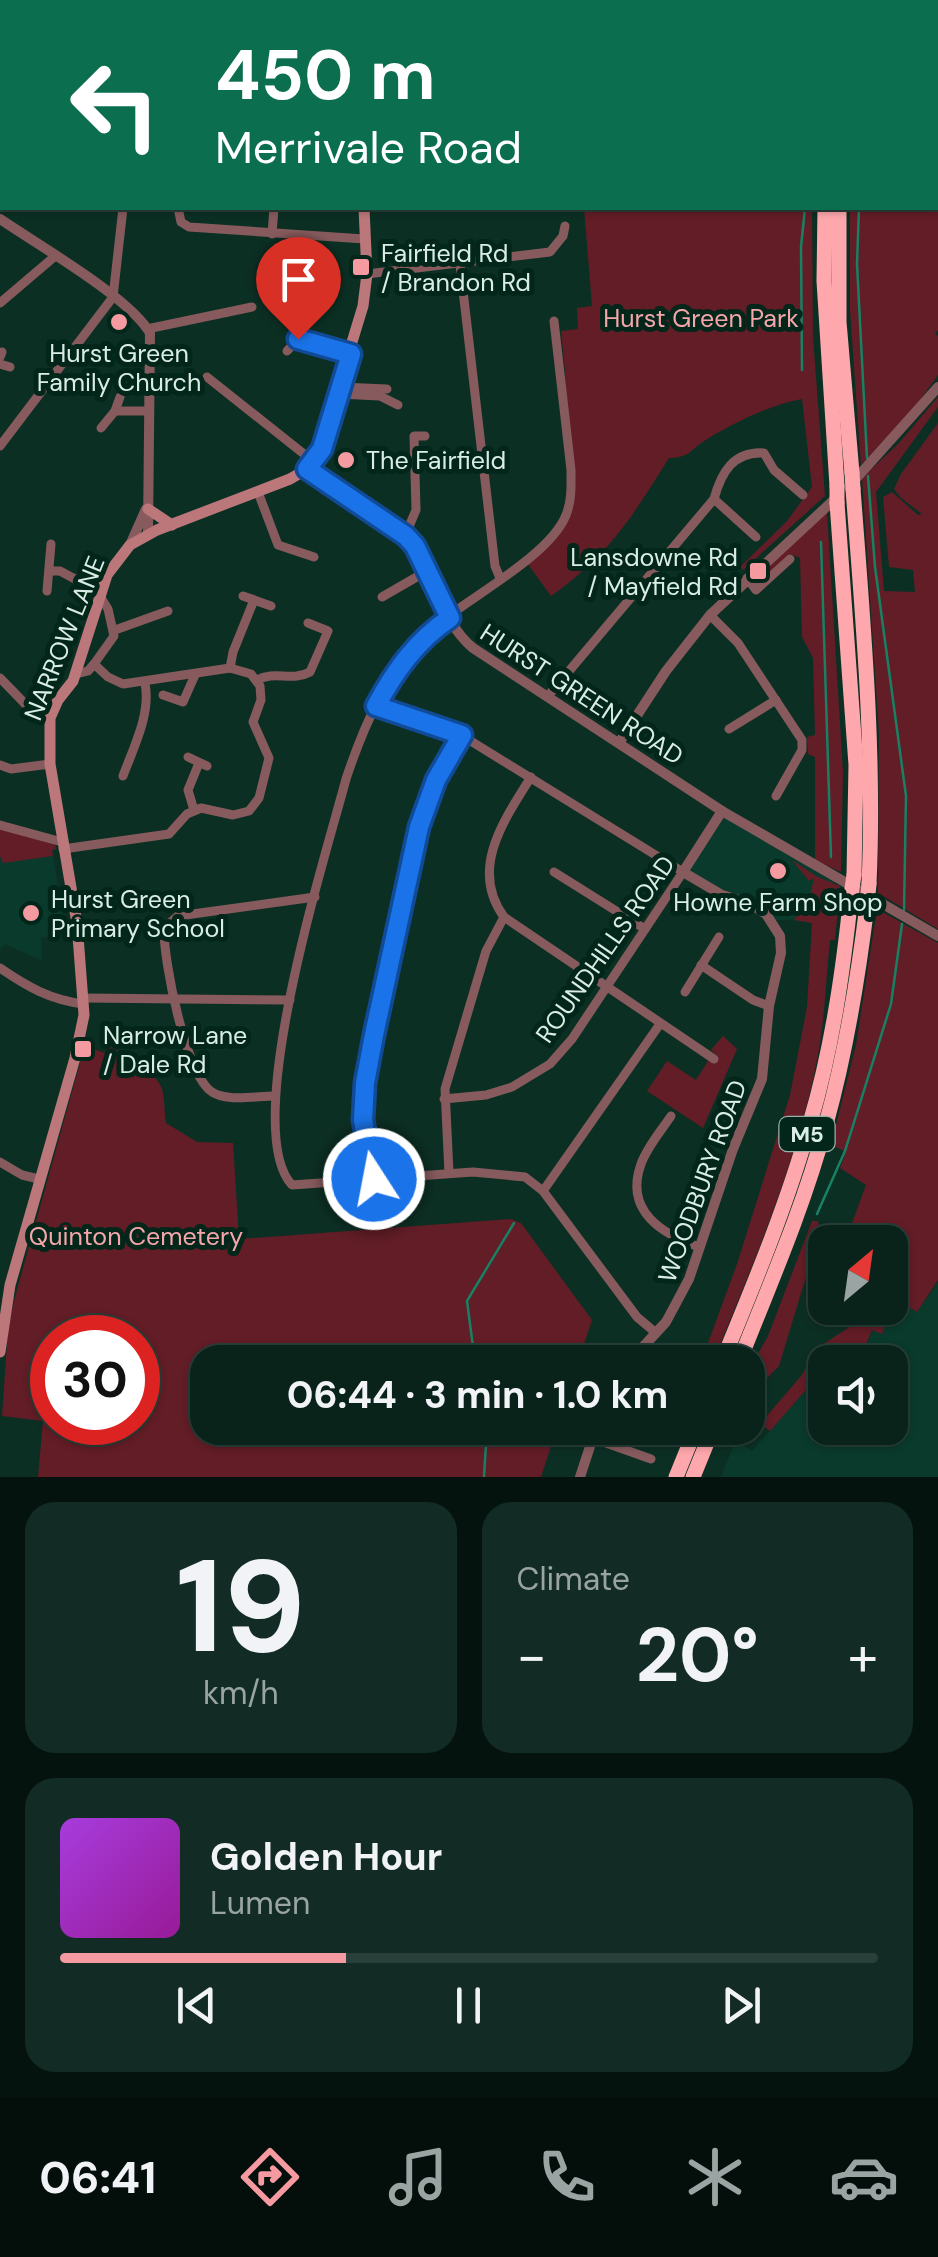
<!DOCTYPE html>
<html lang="en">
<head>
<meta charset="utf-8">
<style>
  :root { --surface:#09231b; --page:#122b24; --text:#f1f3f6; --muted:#99a4a3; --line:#29403a; --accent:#f49aa0 }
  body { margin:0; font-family:"DM Sans",sans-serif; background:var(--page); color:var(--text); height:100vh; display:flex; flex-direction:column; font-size:38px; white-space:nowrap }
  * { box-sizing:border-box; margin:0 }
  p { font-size:32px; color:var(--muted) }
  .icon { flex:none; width:55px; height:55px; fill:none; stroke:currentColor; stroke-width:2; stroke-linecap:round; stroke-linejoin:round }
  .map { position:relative; height:1477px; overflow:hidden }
  .sheet { display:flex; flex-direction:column; gap:25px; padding:25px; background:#05130f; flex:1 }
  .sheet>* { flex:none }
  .top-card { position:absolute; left:0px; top:0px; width:940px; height:210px; box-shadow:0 2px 8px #0004,0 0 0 2px var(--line); background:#0b6e4f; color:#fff; overflow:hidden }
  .needle { width:65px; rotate:29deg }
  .tools { position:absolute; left:808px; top:1225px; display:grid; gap:20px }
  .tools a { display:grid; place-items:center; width:100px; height:100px; border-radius:20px; background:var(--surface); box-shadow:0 2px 8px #0004,0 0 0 2px var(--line); font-size:50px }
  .speed { position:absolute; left:30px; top:1315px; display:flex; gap:20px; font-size:50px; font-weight:700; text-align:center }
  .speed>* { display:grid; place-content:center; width:130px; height:130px; border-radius:50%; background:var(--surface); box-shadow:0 2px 8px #0004,0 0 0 2px var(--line); line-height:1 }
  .speed .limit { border:15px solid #d22; background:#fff; color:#111 }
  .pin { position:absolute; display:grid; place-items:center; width:85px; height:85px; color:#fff; margin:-102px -42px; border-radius:50% 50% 50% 0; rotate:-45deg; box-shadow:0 0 10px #0007 }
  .pin .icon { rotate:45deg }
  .me { position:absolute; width:110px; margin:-55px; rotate:349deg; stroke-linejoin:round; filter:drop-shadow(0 0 8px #0008) }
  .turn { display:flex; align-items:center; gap:35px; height:210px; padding:0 50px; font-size:45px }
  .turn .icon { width:130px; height:130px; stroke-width:2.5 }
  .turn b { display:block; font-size:70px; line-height:85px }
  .big { font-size:75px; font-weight:700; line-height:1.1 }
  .sheet .card { flex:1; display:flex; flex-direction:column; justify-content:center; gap:15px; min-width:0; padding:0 35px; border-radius:30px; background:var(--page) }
  .sheet .dial { align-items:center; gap:0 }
  .dial b { font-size:130px; line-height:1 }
  .song { display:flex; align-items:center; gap:30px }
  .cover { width:120px; height:120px; border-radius:15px; background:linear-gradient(135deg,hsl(280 70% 55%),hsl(300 70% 35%)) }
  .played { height:10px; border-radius:5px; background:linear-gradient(90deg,var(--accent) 35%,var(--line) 35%) }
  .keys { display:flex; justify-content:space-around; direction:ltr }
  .heat { display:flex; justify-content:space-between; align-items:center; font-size:55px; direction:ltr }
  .sheet .tiles { flex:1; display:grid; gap:25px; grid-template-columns:1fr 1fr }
  .card:last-child { grid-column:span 2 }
  .trip { position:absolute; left:190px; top:1345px; width:575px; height:100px; border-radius:30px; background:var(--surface); box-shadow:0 2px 8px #0004,0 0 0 2px var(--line); font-weight:700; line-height:100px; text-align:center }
  .dock { display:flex; height:160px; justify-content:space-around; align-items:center; background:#040e0b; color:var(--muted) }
  .dock .icon { width:70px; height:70px }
  .dock .current { color:var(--accent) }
  .dock b { font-size:45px; color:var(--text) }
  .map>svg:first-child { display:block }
</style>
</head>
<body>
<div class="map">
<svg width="938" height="1477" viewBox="0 0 938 1477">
  <rect width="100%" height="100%" fill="#0c2f24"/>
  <!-- built -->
  <g fill="#0a3a2c">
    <path d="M722,811L835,879L822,921L772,920L683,872Z"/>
    <path d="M0,834L52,849L66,932L41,938L42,961L5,944L0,950Z"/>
    <path d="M938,1282V1477H721L736,1439L752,1451L821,1374L825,1375V1428H890V1362H859L873,1330L882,1334L895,1298L917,1312Z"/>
  </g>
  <!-- green -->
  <g fill="#621d26" fill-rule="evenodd">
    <path d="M876,0H938V330L935,334L938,336V375L915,407L861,465L850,311V208H938V2H875Z"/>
    <path d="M584,208H812L813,337L825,496L743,570L740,567L787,521L812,487L802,399C767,406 735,422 704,441C688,452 690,457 669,458C632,517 609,555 551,596L527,563L569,516L565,371L561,331L578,329L577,308L592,306Z"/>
    <path d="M938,397V407L876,492L884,591L915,592L913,570L889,567L883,497L892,492L918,515L922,514L901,498L894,489L901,474L938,423V929L878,893L879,732L862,478L899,443Z"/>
    <path d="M827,512L843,772L841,872L815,860V757L808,754L807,737L815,735L813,658L802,637L800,558L790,554L757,584L751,578Z"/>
    <path d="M0,827L55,845L56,849L52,850L53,856L3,863L0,856Z"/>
    <path d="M792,860L816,876L840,886L835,940H830C826,978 825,1017 818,1055C799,1158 752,1266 713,1362H701L737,1264L790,1095L807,1007L812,923L794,920L810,896L814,878L809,881Z"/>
    <path d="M877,909L938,943V1280L917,1312L895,1299L882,1334L872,1330L859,1362H825V1375L820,1374L770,1431L763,1426L764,1419L802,1375L816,1349L857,1322L866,1308H890V1242H845L866,1185L840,1168L846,1152L831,1145L856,1045Z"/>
    <path d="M723,1036L737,1049L703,1128L647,1091L667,1061L696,1080L708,1061L717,1060L718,1056L711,1050Z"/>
    <path d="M85,1045L104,1053L109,1046C125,1055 155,1069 162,1089C165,1098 164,1113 166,1123L197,1142L233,1143L239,1239L511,1219L521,1223L592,1320L578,1362H208V1428H557L541,1477H38L43,1421L2,1416L8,1329L14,1301ZM52,1338H138V1422H52Z"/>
    <path d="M812,1221H818L820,1231L779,1366L766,1379L761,1378L755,1368V1359L768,1336Z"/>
  </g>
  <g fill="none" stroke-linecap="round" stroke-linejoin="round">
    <!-- stream -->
    <g stroke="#188163" stroke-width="2.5">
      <path d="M713,2L715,0"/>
      <path d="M883,2L884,0"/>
      <path d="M859,208L857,264L867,458"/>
      <path d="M802,370L801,247L805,208"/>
      <path d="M868,476L875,567L906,796L904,910"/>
      <path d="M821,542L831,857"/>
      <path d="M817,1214L845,1151L891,1004L902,924"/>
      <path d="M475,1362L467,1301L514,1223"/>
      <path d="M484,1477L487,1428"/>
    </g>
    <!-- minor -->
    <g stroke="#875b5d" stroke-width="9">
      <path d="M56,0L59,2"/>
      <path d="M424,0V2"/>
      <path d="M492,0L497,2"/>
      <path d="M597,0L599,2"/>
      <path d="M285,2V0"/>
      <path d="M476,2L477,0"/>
      <path d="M517,2L518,0"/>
      <path d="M698,2L699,0"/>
      <path d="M0,84L2,86"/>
      <path d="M178,208L181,222L189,227L364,239"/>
      <path d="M272,234L274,208"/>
      <path d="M460,265L495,566L500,578"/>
      <path d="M367,274L550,252L563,236L565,226"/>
      <path d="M0,303L54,257"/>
      <path d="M554,321L571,470C571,486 572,500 566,515C549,558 463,600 427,633C387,671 363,728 346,779C326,855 239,1128 292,1185L473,1172L525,1177L543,1191L637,1317L656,1333"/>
      <path d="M147,329L252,307"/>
      <path d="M298,339L351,354"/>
      <path d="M287,351L298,339L301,331"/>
      <path d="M0,357L2,352"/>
      <path d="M0,364L10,367"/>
      <path d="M207,377L314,462"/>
      <path d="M340,387L387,389"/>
      <path d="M338,394L380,396L398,405"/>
      <path d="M115,411L120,397"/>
      <path d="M101,428L115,411H148"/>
      <path d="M0,446L113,297L123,208"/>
      <path d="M258,492L278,545L314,557"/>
      <path d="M714,499L756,537"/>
      <path d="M405,536L416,510L414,436H425"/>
      <path d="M50,571H60L101,593"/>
      <path d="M747,578L756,590L790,559"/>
      <path d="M47,591L51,544"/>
      <path d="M243,596L271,606"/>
      <path d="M382,597L427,571"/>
      <path d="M710,615L738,643L802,740V750L776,796"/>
      <path d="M115,630L168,611"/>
      <path d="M94,664L114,636L108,609L100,596"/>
      <path d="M230,668L233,652L254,600"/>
      <path d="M0,678L35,714L50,718"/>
      <path d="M257,680C275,670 292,682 310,672L328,631L308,623"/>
      <path d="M163,695L183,702L195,675"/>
      <path d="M548,696L714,499C721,473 733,451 764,453L774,470L803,495"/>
      <path d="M376,706L461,735L683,872L572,1039L550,1064L512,1087L486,1095L444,1099"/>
      <path d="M729,729L776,700"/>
      <path d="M188,757L207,766"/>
      <path d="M0,765L11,769L50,764"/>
      <path d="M123,776C134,746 151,714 145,683"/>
      <path d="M531,777C504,820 469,869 504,917L714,1059"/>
      <path d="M194,810L188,790L199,763"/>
      <path d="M0,825L62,842"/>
      <path d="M63,849L169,834L187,814L201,808L233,815L249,811L259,798L269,758L253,722L261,700L260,686L251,674L230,668L123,684L108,677L94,664L88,671L76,674"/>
      <path d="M554,872L645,929"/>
      <path d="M701,965L753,1000L769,1006"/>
      <path d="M0,968C28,987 50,1000 84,1004"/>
      <path d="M685,992L719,937"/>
      <path d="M84,998L290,1000"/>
      <path d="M274,1096C257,1096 227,1102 212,1092C186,1076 163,959 164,928L178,916L315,897"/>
      <path d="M671,1116C661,1131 647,1147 641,1164C624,1211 662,1234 699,1247"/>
      <path d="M0,1162L22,1175L39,1179"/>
      <path d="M449,1173L445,1089L486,951L504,917"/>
      <path d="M374,1179C370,1160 364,1139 363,1119C361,1079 373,1037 381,998C401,902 414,821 461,735"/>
      <path d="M543,1191L660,1024"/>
      <path d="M592,1438L651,1459"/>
    </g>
    <!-- tertiary -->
    <g stroke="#875b5d" stroke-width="10">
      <path d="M0,219C38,245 129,297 150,333L148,534"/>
      <path d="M307,469C338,492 394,516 415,547C437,579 442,623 473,648L722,811L938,936"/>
      <path d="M852,483L938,387"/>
      <path d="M130,545L146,509"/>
      <path d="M619,743L666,671L710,615L836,498"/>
      <path d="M629,1362L666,1322L689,1279L733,1149L762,1079L769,1006L781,953L780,936L766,914L749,903L722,895L683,872L722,811"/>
      <path d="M580,1477L596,1428"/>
    </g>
    <!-- secondary -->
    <g stroke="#bc777b" stroke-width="11">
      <path d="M350,0L351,2"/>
      <path d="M161,2L164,0"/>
      <path d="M0,152L2,148"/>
      <path d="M148,509L172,525"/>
      <path d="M0,1352L10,1285L75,1058L84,1015L77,923L50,764V718L58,700L73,681L107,575L130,545L157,530L290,479L307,469L317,457L363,306L367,274L364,208"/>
    </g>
    <!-- motorway -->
    <g stroke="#fea7ac" stroke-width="15">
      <path d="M852,2V0"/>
      <path d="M866,2V0"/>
      <path d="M825,208L824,281L837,486"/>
      <path d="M839,208V322L852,473"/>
      <path d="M853,489C863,621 875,752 869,884"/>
      <path d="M837,503L856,765L854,875"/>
      <path d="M722,1362C754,1284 787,1205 810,1123C832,1049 843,972 851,895"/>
      <path d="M739,1362C770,1284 804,1206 826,1124C846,1052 858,979 867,905"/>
      <path d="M676,1477L696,1428"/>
      <path d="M693,1477L713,1428"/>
    </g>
    <!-- motorway-bridge -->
    <g stroke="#fea7ac" stroke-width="15">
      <path d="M852,473L853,489"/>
      <path d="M837,486V503"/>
      <path d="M851,895L854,875"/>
      <path d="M867,905L869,884"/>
    </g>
  </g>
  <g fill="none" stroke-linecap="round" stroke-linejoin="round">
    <defs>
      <path id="route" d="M298,339L351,354L322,449L307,469L406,536L415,546L450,618C416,641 395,671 376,706L462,735L436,780L419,827L374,1035L365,1083L363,1120L374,1179"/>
    </defs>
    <!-- route casing -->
    <use href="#route" stroke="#114b97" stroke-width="25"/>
    <!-- route -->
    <use href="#route" stroke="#1a73e8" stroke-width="18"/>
  </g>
  <!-- markers -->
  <g fill="#f49aa0" stroke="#02261a" stroke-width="4">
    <rect x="351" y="257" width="20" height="20" rx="5"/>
    <circle cx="119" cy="322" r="10"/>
    <circle cx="346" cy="460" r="10"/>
    <rect x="748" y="561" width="20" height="20" rx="5"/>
    <circle cx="778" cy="871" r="10"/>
    <circle cx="31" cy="913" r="10"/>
    <rect x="73" y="1039" width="20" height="20" rx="5"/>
  </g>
  <g text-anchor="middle" stroke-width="10" stroke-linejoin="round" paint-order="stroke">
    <!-- shield labels -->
    <rect fill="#02261a" stroke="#99b1a8" stroke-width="2.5" x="779.5" y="1117" width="55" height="34" rx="8"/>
    <g font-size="22" font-weight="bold" fill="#daede5">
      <text x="807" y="1142">M5</text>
    </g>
    <!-- poi labels -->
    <g font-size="25" fill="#daede5" stroke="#02261a" text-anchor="start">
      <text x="381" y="262">Fairfield Rd<tspan x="381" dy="29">/ Brandon Rd</tspan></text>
      <text x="119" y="362" text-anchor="middle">Hurst Green<tspan x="119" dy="29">Family Church</tspan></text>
      <text x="366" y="469">The Fairfield</text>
      <text x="738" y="566" text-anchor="end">Lansdowne Rd<tspan x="738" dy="29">/ Mayfield Rd</tspan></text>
      <text x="51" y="908">Hurst Green<tspan x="51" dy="29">Primary School</tspan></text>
      <text x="778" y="911" text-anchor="middle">Howne Farm Shop</text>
      <text x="103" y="1044">Narrow Lane<tspan x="103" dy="29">/ Dale Rd</tspan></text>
    </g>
    <!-- park labels -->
    <g font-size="25" fill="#f6a6aa" stroke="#02261a">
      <text x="701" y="327">Hurst Green Park</text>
      <text x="136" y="1245">Quinton Cemetery</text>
    </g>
    <!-- street labels -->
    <g font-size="25" fill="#daede5" stroke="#02261a">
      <text transform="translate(64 638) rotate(-68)" y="9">NARROW LANE</text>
      <text transform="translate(582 694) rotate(33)" y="9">HURST GREEN ROAD</text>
      <text transform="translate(605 949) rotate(-55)" y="9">ROUNDHILLS ROAD</text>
      <text transform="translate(702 1181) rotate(-70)" y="9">WOODBURY ROAD</text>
    </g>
  </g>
</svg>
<div class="tools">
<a><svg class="needle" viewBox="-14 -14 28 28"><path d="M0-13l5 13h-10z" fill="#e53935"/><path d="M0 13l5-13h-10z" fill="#99a4a3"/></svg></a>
<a><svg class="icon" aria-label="sound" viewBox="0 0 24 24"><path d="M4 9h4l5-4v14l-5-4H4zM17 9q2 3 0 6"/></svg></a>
</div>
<div class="speed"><div class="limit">30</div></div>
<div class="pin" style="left:298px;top:339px;background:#d93025"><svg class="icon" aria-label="arrive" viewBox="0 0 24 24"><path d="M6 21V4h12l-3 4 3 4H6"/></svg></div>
<svg class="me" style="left:374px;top:1179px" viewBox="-20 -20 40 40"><circle r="17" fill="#1a73e8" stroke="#fff" stroke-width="3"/><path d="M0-11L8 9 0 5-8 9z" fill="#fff"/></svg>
<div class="trip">06:44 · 3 min · 1.0 km</div>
<div class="top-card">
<div class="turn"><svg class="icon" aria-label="left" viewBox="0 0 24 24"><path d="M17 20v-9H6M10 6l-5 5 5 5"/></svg><div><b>450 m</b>Merrivale Road</div></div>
</div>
</div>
<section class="sheet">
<div class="tiles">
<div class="card dial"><b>19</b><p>km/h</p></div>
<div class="card"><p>Climate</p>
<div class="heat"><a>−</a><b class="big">20°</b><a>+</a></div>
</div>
<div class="card">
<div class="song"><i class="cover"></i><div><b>Golden Hour</b><p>Lumen</p></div></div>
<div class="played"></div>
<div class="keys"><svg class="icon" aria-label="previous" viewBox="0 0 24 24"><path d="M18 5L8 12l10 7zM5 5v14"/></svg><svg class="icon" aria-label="pause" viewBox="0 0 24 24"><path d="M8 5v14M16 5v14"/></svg><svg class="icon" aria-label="next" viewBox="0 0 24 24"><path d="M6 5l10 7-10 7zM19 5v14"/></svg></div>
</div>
</div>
</section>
<nav class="dock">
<b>06:41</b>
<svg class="icon current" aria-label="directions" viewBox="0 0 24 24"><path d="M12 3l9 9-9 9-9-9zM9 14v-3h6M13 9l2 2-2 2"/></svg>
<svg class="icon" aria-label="music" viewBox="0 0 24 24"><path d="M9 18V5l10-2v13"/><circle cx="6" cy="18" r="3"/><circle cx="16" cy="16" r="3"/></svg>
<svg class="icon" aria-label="phone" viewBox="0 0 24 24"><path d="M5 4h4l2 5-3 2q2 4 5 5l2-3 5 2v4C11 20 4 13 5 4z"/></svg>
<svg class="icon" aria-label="climate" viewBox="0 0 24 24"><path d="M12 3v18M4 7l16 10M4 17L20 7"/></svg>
<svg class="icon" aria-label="car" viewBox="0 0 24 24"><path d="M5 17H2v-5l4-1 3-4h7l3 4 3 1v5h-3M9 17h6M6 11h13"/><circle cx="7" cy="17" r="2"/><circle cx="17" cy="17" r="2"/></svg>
</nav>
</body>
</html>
